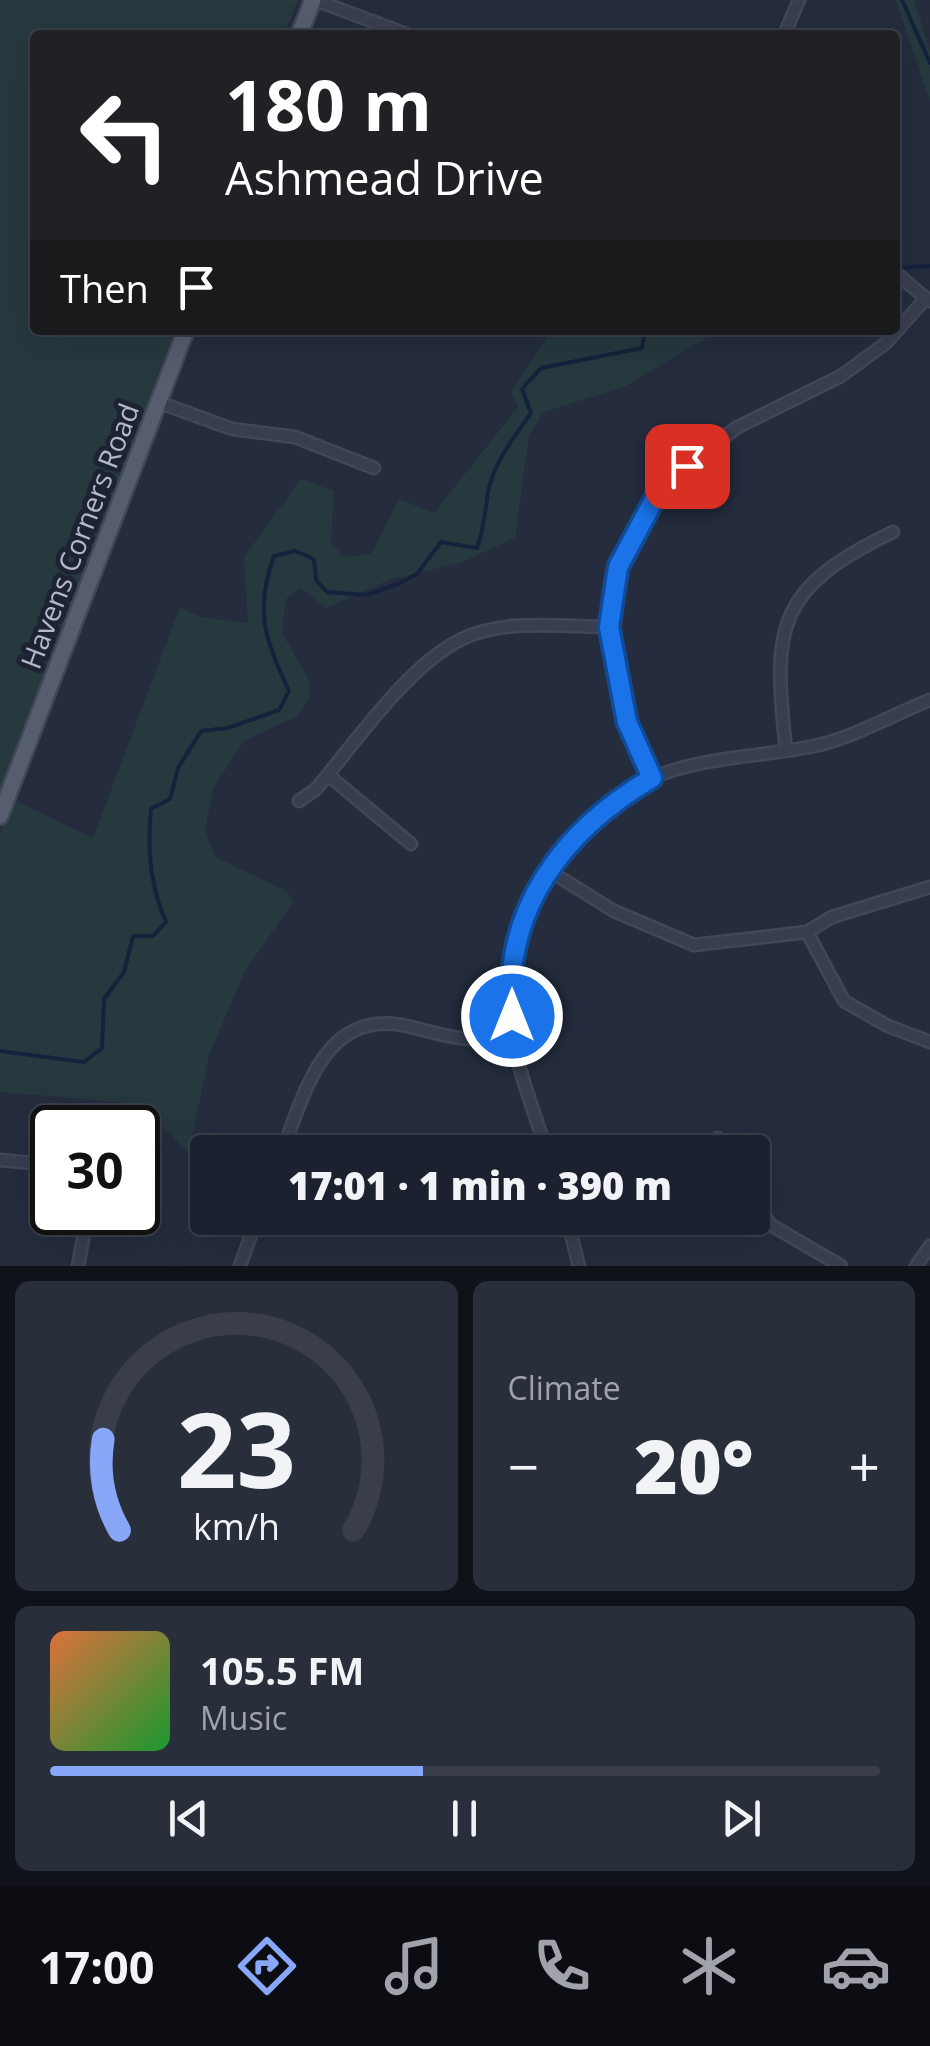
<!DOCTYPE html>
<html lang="en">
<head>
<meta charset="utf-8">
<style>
  :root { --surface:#1b212e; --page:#282e3a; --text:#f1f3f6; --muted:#a0a3aa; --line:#393e4a; --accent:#88a7f9 }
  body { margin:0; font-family:"Open Sans",sans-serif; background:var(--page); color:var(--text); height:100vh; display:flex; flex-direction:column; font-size:38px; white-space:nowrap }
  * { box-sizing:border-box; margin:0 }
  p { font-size:32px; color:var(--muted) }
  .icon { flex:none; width:55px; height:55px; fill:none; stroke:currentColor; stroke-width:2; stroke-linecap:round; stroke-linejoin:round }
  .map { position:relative; height:1266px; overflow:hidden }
  .drawer { display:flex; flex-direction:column; gap:15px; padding:15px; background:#0f1219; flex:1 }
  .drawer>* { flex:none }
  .hud { position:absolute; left:30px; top:30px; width:870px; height:305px; border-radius:10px; box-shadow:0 10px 40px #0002,0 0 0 2px var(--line); background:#202124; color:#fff; overflow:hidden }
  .speed { position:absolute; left:30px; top:1105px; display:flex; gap:20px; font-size:50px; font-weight:700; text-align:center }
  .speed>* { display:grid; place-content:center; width:130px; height:130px; border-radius:50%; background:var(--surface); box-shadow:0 10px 40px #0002,0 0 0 2px var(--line); line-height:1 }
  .speed .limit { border:5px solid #111; border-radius:15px; background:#fff; color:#111 }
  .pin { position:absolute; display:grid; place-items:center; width:85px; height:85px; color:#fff; margin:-42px; border-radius:20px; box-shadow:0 5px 15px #0006 }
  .me { position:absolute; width:110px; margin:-55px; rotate:0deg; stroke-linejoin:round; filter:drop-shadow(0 0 8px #0008) }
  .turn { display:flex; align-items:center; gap:35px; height:210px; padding:0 30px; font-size:45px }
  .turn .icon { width:130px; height:130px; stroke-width:2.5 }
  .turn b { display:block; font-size:70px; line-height:85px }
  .then { display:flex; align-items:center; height:95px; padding:0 30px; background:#0003; gap:20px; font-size:38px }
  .big { font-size:75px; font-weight:800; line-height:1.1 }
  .drawer .tile { flex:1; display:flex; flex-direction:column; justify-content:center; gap:15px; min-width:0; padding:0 35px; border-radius:15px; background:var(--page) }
  .drawer .dial { align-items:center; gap:0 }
  .dial svg { height:260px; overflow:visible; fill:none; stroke:var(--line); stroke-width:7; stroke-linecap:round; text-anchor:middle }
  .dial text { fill:var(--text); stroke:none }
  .song { display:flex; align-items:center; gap:30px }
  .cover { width:120px; height:120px; border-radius:15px; background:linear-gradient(135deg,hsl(20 70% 55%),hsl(130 70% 35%)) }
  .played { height:10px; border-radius:5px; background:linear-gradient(90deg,var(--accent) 45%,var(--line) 45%) }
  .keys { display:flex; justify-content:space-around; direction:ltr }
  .heat { display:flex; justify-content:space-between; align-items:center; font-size:55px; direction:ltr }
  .drawer .tiles { flex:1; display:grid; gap:15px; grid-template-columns:1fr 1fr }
  .tile:last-child { grid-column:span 2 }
  .trip { position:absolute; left:190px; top:1135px; width:580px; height:100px; border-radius:10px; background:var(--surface); box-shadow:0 10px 40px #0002,0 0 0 2px var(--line); font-weight:800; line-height:100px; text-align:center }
  .tab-bar { display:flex; height:160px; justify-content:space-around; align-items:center; background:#0b0d12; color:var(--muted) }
  .tab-bar .icon { width:70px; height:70px }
  .tab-bar .on { color:var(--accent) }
  .tab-bar b { font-size:45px; color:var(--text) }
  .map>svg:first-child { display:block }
</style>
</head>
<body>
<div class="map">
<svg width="930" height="1266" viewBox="0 0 930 1266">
  <rect width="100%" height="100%" fill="#242c3e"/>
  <!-- green -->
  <g fill="#26393f">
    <path d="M0,0H298L284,35H35V330H175L0,789Z"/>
    <path d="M896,0H914L930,50V102Z"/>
    <path d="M552,330H720L626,386L544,412L529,435L515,538L460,563L389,580L326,608L301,588L286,599L282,633L307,676L311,696L297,716L244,741L214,787L205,829L214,856L286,891L294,901L245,971L209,1055L189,1153L139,1104L0,1092V833L12,799L93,838L180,607L201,617L248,623L244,557L301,479L334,491L331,541L343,557L371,554L399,499L434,513L518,407L511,392Z"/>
  </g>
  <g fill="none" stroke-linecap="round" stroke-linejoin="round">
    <!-- stream -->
    <g stroke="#16223c" stroke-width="4">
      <path d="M902,0L930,63"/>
      <path d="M895,268L930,266"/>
      <path d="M0,1051L84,1062L102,1048L104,999L124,972L133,936H153L166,922C150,886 147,848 151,809L170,799L178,768L201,731L228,728L279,710L289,691C265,639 254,611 274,556L295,551L314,559L316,580L327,592L366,595L398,584L417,574L441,542L477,548C484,529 485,512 488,492C494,462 514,437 531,413L522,389L541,368L642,348L645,330"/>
    </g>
    <defs>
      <g id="street">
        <path d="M315,0L409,35"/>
        <path d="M784,35L799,0"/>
        <path d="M895,272L929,301"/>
        <path d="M158,402L232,429L295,437L374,468"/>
        <path d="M786,749C772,627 776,588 893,532"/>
        <path d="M328,775L411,844"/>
        <path d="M652,778L627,722L609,627L619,567L663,485L736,428L841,376L886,343L926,298"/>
        <path d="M299,801L316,789C356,742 407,666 462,639C505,618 564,627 609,627"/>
        <path d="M548,870L614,911L694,945L807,932L832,917L930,887"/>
        <path d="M807,932L844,1001L888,1026L930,1042"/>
        <path d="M718,1138L724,1152"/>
        <path d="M282,1152C306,1089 326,1003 415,1028C449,1037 479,1044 514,1038"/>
        <path d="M547,1152C530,1098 501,1032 510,974C521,893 576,812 652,778C702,757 757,757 809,747C849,740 892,715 930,700"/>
        <path d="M0,1160L52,1165"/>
        <path d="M752,1199L771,1225L841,1266"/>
        <path d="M567,1218L579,1266"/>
        <path d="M78,1266L88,1212"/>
        <path d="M240,1266L257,1218"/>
        <path d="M916,1266L930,1246"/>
      </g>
      <g id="primary">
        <path d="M299,35L313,0"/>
        <path d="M0,816L186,330"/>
      </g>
    </defs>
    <!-- street casing -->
    <use href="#street" stroke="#414757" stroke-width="15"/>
    <!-- primary casing -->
    <use href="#primary" stroke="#414757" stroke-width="20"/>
    <!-- street -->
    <use href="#street" stroke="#383e4e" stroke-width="10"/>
    <!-- primary -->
    <use href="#primary" stroke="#565d6e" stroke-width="15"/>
  </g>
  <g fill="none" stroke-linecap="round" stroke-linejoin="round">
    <defs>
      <path id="route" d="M512,1016C502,909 564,830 652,778L627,722L609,627L618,567L662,485L687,466"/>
    </defs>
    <!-- route casing -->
    <use href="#route" stroke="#114b97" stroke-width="25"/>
    <!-- route -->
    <use href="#route" stroke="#1a73e8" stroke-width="18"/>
  </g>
  <g text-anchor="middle" stroke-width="10" stroke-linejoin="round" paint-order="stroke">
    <!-- street labels -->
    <g font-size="28" fill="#b4b9c9" stroke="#1d2333">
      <text transform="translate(80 536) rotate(-69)" y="10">Havens Corners Road</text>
    </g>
  </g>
</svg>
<div class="speed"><div class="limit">30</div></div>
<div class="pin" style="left:687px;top:466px;background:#d93025"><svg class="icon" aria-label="arrive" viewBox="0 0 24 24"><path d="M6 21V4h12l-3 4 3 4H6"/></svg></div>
<svg class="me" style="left:512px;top:1016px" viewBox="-20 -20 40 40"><circle r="17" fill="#1a73e8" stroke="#fff" stroke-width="3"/><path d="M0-11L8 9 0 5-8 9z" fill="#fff"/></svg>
<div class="trip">17:01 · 1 min · 390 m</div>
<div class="hud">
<div class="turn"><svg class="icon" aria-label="left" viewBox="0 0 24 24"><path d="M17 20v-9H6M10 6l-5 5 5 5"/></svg><div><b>180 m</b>Ashmead Drive</div></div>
<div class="then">Then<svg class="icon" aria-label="arrive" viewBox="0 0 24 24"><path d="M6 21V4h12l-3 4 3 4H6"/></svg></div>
</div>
</div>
<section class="drawer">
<div class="tiles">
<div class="tile dial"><svg viewBox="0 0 100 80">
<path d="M14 69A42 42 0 1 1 86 69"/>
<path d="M14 69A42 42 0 0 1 9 41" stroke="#88a7f9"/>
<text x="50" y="56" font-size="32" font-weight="700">23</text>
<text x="50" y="72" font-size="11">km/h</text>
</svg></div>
<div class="tile"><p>Climate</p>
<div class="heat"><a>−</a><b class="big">20°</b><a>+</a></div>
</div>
<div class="tile">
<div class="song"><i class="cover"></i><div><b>105.5 FM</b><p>Music</p></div></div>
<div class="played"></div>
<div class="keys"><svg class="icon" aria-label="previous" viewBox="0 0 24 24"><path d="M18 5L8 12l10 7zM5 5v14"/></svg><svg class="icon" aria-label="pause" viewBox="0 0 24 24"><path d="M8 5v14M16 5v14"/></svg><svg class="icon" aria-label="next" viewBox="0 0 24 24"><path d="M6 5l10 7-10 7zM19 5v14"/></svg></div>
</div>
</div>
</section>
<nav class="tab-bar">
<b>17:00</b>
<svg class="icon on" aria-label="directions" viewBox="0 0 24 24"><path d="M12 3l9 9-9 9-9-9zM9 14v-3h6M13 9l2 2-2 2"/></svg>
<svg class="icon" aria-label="music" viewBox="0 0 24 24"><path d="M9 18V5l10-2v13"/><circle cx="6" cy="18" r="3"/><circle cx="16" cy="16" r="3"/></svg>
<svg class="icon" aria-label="phone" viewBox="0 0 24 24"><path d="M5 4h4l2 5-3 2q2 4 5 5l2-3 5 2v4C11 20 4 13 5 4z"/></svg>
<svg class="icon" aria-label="climate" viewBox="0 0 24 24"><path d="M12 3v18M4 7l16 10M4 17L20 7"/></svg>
<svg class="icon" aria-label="car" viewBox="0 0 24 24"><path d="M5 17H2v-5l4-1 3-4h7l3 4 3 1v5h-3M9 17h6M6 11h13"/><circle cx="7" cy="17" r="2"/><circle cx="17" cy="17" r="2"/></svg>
</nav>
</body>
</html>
